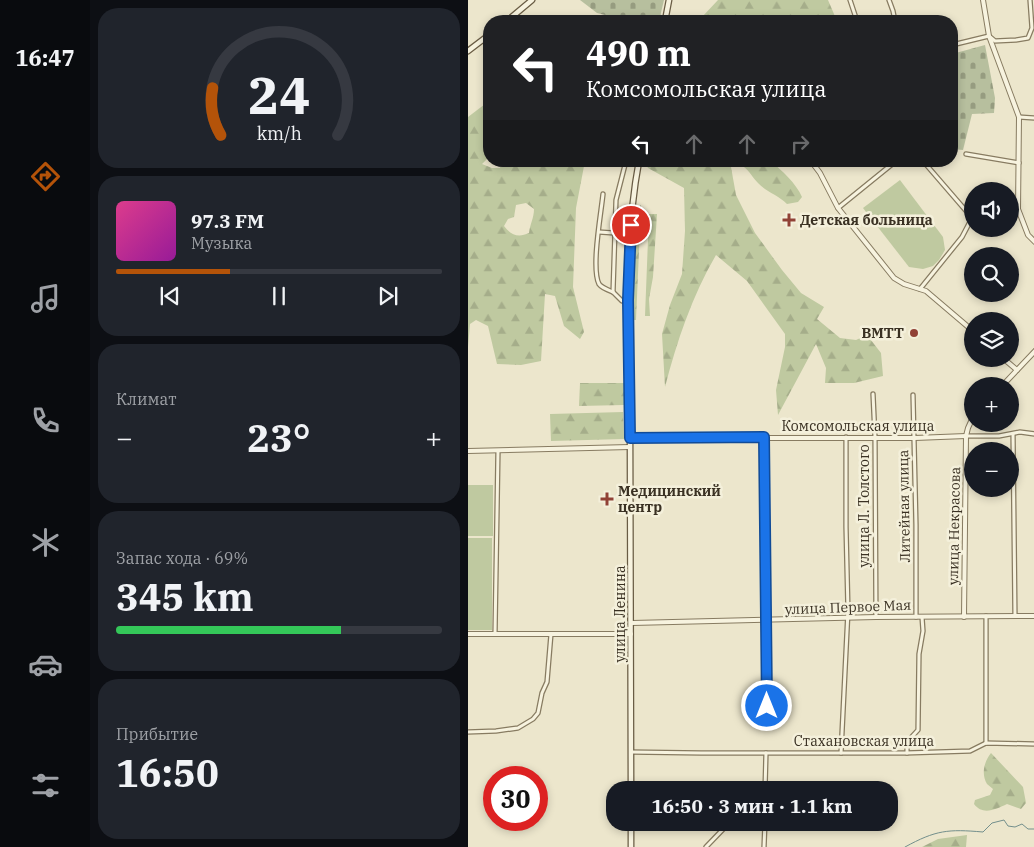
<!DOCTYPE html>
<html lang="ru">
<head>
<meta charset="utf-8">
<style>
  :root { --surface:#171b24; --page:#20242c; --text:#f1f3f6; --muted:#9ea1a6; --line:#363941; --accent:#b45309 }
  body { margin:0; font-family:"IBM Plex Serif",serif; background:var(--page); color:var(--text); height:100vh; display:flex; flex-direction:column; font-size:19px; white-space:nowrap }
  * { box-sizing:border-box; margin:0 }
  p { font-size:16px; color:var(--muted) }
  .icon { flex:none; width:28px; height:28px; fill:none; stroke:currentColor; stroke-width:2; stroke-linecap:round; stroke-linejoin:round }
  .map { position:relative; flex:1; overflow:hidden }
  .side { display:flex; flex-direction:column; gap:8px; padding:8px; background:#0d0f14; width:378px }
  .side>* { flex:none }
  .banner { position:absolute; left:15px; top:15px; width:475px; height:152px; border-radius:20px; box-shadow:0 2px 8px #0003; background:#202124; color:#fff; overflow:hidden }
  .buttons { position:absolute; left:496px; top:182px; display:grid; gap:10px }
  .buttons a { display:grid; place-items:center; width:55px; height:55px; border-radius:50%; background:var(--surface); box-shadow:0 2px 8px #0003; font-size:25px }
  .speed { position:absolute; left:15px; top:766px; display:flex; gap:10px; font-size:25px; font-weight:700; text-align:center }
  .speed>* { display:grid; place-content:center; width:65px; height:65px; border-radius:50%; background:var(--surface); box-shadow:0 2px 8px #0003; line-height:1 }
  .speed .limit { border:8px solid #d22; background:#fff; color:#111 }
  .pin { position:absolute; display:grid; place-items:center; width:42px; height:42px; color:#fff; margin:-21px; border:2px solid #fff; border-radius:50%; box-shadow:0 1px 5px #0007 }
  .me { position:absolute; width:55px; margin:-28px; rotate:0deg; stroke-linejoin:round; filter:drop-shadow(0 0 4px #0008) }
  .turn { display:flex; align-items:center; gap:18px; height:105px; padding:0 20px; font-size:22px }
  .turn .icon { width:65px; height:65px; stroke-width:2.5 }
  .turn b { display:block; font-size:35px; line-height:42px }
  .lanes { display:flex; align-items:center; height:48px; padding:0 20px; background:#0003; justify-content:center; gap:25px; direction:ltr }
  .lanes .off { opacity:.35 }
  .big { font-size:38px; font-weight:800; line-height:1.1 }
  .side .widget { flex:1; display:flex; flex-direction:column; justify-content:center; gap:8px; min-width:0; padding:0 18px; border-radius:20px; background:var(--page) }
  .side .dial { align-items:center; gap:0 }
  .dial svg { height:130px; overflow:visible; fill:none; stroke:var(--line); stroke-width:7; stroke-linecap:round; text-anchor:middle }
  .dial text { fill:var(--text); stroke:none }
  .song { display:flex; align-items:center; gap:15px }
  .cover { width:60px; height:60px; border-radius:8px; background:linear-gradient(135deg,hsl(330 70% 55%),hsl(300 70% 35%)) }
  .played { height:5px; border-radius:2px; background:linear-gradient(90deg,var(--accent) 35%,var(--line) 35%) }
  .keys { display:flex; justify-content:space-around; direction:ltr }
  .heat { display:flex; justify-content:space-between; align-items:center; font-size:28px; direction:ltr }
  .charge { height:8px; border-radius:4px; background:linear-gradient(90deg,#34c759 69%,var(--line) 0) }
  .trip { position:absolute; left:138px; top:781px; width:292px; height:50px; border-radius:20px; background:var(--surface); box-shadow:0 2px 8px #0003; font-weight:800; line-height:50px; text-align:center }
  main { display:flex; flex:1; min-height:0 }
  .tab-bar { display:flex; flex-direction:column; width:90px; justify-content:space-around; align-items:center; background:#090b0e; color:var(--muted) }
  .tab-bar .icon { width:35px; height:35px }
  .tab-bar .current { color:var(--accent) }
  .tab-bar b { font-size:22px; color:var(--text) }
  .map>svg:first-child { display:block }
</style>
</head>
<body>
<main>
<nav class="tab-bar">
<b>16:47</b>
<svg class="icon current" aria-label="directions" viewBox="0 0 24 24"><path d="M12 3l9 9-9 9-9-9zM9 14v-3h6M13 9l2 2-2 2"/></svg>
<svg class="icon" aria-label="music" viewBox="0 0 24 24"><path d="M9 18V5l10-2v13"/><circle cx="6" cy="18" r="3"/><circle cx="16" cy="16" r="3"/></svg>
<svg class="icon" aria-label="phone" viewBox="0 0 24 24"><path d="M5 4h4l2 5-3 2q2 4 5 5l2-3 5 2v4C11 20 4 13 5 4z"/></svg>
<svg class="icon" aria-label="climate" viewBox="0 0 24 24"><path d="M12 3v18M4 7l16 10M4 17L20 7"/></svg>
<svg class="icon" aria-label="car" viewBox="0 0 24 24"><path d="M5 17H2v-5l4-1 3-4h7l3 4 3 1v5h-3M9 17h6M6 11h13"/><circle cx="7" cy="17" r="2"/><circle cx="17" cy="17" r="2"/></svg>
<svg class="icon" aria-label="filters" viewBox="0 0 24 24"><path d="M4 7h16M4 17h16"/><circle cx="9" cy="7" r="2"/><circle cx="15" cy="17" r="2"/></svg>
</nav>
<section class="side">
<div class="widget dial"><svg viewBox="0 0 100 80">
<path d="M14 69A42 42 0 1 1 86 69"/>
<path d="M14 69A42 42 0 0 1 9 40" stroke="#b45309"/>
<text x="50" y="56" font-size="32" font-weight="700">24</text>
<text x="50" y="72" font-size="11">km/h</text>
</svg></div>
<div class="widget">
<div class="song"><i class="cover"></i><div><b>97.3 FM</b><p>Музыка</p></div></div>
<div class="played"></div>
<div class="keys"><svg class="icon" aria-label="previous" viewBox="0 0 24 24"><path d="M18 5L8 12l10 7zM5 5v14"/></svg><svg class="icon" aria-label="pause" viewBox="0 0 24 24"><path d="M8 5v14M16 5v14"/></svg><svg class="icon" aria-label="next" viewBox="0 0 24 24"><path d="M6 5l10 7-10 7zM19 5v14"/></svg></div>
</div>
<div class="widget"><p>Климат</p>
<div class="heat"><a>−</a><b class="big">23°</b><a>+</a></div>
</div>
<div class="widget"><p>Запас хода · 69%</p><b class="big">345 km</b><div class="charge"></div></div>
<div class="widget"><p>Прибытие</p><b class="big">16:50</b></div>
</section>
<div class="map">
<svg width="567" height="847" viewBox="0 0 567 847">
  <defs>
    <pattern id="forest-firs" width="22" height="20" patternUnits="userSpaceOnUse" patternTransform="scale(1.25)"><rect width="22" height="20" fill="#bfc9a0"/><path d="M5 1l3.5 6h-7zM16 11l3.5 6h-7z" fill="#a5ad8a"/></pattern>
    <pattern id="cemetery-stones" width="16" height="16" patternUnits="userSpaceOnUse" patternTransform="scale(1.25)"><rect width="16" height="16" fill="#b7bf9e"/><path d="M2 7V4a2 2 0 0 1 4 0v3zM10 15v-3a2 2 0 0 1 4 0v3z" fill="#969c80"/></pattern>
  </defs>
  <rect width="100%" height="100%" fill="#ece6cc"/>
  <!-- forest -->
  <g fill="url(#forest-firs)" fill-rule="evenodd">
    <path d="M250,0H360L369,21H275L258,18L246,21H238L234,17Z"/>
    <path d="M21,101V157L14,164L24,168H32L34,161H117L108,208L105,287L116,332L112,339L96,326L87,296L77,294L73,361L53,365L29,364L20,326L8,320L2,324L0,347V117ZM58,203L66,209C66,218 62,224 61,233C50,238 43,235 36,226L40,219L46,217L48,205Z"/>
    <path d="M176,161H303C314,171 328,183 334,197L330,202L319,204C310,195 298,192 290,183C282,175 281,168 270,164L263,167L268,195L287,233L314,270L333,293L356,307L349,319L372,338L388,340L399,335L413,353L415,376L386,383H357L358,368L348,344L310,415L308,390L317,347V334L279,281L248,255C224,296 209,341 197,387L194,334L202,305L214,274L217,231L216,188L180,168Z"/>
    <path d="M173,205L168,320H164L165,256L169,208Z"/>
    <path d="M181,214H189L185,277L181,299L182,316H177Z"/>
    <path d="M112,383H156V405L111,406Z"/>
    <path d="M155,412L156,439L83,441L82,414Z"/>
    <path d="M523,753L555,787L558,803L553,809L539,804C528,809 515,816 506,804L507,800L522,795L525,789L519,784C513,774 516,762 523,753Z"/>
    <path d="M499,835L498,847H454L470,839Z"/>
  </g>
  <!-- cemetery -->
  <g fill="url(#cemetery-stones)">
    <path d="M112,0H196L191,21H161L129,13Z"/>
    <path d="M517,45L527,98L526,113L504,114L495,150L484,149V54Z"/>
  </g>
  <!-- green -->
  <g fill="#bfc9a0">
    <path d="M432,180L475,237L477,250L471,260L465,266L455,269L441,267L395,208Z"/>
    <rect x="0" y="485" width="25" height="51"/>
    <rect x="0" y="538" width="24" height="92"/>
  </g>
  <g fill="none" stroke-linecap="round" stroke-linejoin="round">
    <!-- stream -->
    <path stroke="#738f8c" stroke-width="1" d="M437,847C468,830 480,829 515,832L524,823L536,820L540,826L547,827L554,824L560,829H567"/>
    <defs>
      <g id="minor">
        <path d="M382,0L389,21"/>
        <path d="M421,0L425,11L427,21"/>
        <path d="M484,45L521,36L527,41L548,40L560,38L564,28L562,0"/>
        <path d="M551,117L567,118"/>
        <path d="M498,154L551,163"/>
        <path d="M158,161L148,200L145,292L154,301L160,300"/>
        <path d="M455,161L499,212L505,213"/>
        <path d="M135,194C133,214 123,268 131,284C134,288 140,290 145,292"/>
        <path d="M370,208L428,161"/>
        <path d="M542,209H550"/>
        <path d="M131,232L146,233"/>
        <path d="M452,289L494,237L505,216"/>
        <path d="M405,394L407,437L408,617"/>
        <path d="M445,395L448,525V617"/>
        <path d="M545,434L547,616"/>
        <path d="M498,436H531L552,432L567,434"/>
        <path d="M296,437L299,723"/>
        <path d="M27,634L30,451"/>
        <path d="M0,732L28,731L50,728L65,719L70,713L74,693L79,682L83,634"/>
        <path d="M518,743V616"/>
        <path d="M163,752L233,753H438L502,751L518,743L567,744"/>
        <path d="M373,753L380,611L378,527V437"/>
        <path d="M439,753V742L450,730L451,654L455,631L454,617"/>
        <path d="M297,790L298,753"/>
        <path d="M238,847L262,822"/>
        <path d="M296,847L297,822"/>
      </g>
      <g id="tertiary">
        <path d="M515,0L521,36L551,117L550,209L560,235L567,242"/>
        <path d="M343,161L352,173L370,208L426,278L436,284L458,291L505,331"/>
        <path d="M536,359L549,370"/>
        <path d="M534,386L567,351"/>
        <path d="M162,438H447L498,436"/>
        <path d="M0,451L162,447"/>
        <path d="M496,617L498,436L500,428L505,417"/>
        <path d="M164,623L408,617L567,616"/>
        <path d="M0,634H163"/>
      </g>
      <g id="secondary">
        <path d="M39,21L64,0"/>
        <path d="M197,21L201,0"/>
        <path d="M0,51L21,35"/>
        <path d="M163,790C163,666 162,542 162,418C161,333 155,246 171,161"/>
        <path d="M163,822V847"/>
      </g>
    </defs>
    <!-- minor casing -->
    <use href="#minor" stroke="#877b61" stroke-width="5.5"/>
    <!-- tertiary casing -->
    <use href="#tertiary" stroke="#877b61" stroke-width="6"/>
    <!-- secondary casing -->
    <use href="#secondary" stroke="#695c44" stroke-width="7"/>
    <!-- minor -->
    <use href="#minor" stroke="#f7f3df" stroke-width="3"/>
    <!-- tertiary -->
    <use href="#tertiary" stroke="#f7f3df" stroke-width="4"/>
    <!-- secondary -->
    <use href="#secondary" stroke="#f7f3df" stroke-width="4.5"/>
  </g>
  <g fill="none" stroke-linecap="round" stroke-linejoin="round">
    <defs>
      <path id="route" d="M163,225L160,300L162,438L296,437L299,706"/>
    </defs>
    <!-- route casing -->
    <use href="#route" stroke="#114b97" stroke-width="12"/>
    <!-- route -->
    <use href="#route" stroke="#1a73e8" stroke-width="9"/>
  </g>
  <!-- markers -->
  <g fill="#914236" stroke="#f4f0db" stroke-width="2">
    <path d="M318.5 212.5h5v5h5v5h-5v5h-5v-5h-5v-5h5z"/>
    <circle cx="446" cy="333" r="5"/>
    <path d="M136.5 491.5h5v5h5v5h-5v5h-5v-5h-5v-5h5z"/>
  </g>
  <g text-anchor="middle" stroke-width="5" stroke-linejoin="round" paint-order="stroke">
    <!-- poi labels -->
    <g font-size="14" font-weight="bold" fill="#3a3123" stroke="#f4f0db" text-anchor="start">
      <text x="332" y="225">Детская больница</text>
      <text x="436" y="338" text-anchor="end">ВМТТ</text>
      <text x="150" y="496">Медицинский<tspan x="150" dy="16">центр</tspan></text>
    </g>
    <!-- street labels -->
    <g font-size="14" fill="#3a3123" stroke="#f4f0db">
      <text x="390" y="431">Комсомольская улица</text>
      <text transform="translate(396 506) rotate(-90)" y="5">улица Л. Толстого</text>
      <text transform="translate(436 506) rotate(-91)" y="5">Литейная улица</text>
      <text transform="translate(486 526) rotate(-89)" y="5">улица Некрасова</text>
      <text transform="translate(380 607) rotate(-2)" y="5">улица Первое Мая</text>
      <text transform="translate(152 614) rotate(-90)" y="5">улица Ленина</text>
      <text x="396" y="746">Стахановская улица</text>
    </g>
  </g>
</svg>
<div class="buttons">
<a><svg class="icon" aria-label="sound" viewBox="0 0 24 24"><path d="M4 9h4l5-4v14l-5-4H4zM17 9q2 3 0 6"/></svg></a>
<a><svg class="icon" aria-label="search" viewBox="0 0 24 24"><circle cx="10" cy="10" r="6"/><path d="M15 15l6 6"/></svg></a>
<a><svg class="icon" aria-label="layers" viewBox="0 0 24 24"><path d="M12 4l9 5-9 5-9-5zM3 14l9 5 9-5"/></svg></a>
<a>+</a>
<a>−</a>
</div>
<div class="speed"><div class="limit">30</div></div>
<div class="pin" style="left:163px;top:225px;background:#d93025"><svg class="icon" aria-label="arrive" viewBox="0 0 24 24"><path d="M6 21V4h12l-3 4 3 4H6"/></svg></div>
<svg class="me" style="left:299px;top:706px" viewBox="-20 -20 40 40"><circle r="17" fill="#1a73e8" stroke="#fff" stroke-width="3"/><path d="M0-11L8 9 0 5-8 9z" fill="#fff"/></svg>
<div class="trip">16:50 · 3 мин · 1.1 km</div>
<div class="banner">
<div class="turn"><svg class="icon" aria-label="left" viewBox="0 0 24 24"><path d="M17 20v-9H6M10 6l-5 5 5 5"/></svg><div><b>490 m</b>Комсомольская улица</div></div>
<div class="lanes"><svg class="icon" aria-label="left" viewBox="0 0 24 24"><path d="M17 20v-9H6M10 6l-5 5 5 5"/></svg><svg class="icon off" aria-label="ahead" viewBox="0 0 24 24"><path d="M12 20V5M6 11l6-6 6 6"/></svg><svg class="icon off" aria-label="ahead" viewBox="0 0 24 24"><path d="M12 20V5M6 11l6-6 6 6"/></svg><svg class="icon off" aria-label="right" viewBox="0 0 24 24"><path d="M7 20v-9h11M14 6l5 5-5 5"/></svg></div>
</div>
</div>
</main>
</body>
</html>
